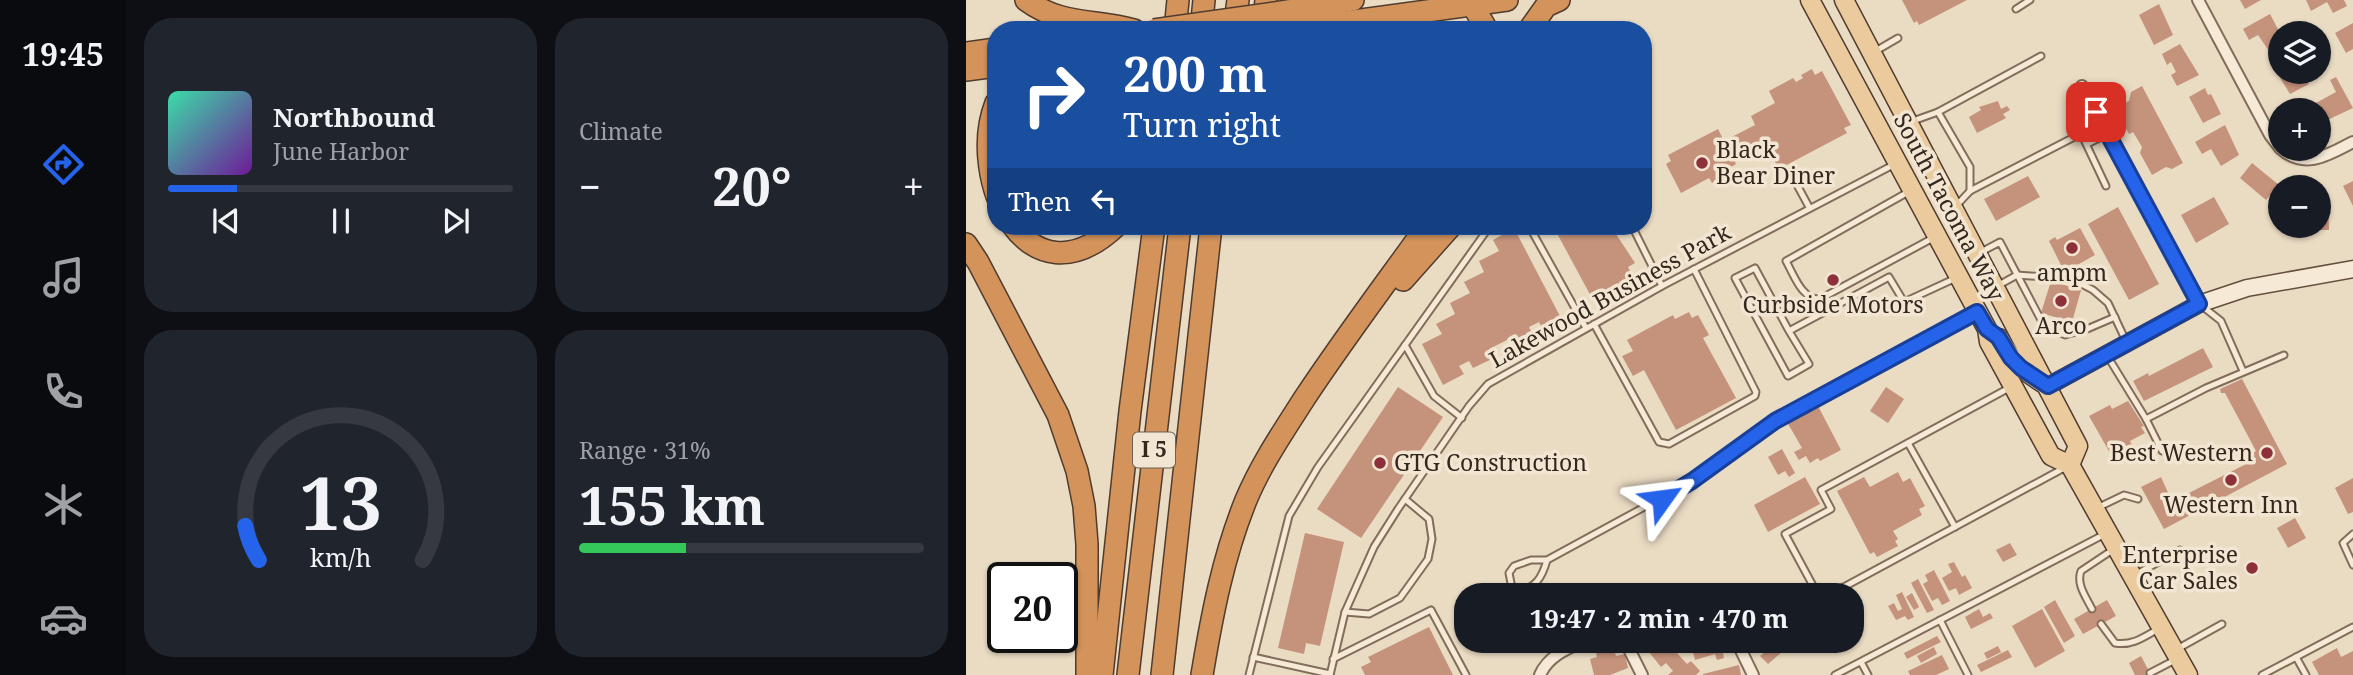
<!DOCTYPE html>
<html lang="en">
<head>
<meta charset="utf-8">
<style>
  :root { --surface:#171b24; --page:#20242c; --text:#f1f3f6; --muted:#9ea1a6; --line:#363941; --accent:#2563eb }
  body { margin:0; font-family:"Noto Serif",serif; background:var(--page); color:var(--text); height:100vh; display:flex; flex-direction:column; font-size:26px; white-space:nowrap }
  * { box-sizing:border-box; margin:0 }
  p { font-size:23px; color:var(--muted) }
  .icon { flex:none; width:38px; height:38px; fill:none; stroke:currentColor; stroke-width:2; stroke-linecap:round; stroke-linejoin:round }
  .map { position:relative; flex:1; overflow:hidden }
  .panel { display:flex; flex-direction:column; gap:18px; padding:18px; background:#0d0f14; width:840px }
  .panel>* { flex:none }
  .top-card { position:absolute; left:21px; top:21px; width:665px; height:214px; border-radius:28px; box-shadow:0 2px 5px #0004; background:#1a4fa0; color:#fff; overflow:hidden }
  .controls { position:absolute; left:1302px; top:21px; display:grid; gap:14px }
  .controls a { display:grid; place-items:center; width:63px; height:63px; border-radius:50%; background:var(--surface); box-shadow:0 2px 5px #0004; font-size:35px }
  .speed { position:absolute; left:21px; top:562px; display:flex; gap:14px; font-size:35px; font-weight:700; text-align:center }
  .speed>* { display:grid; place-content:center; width:91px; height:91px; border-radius:50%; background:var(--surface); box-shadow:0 2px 5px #0004; line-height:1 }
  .speed .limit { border:4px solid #111; border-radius:10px; background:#fff; color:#111 }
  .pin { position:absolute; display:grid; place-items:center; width:60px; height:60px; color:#fff; margin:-30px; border-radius:14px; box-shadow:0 4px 10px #0006 }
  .me { position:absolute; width:77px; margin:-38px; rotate:59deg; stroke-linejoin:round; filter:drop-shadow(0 0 5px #0008) }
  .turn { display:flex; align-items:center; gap:24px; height:147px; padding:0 21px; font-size:32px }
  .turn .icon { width:91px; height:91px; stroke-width:2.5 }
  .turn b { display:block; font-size:49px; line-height:60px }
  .then { display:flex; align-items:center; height:66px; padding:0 21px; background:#0003; gap:14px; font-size:26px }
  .big { font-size:52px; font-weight:700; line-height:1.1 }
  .panel .card { flex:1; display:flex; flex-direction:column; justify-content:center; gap:10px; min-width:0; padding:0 24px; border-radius:28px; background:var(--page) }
  .panel .dial { align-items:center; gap:0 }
  .dial svg { height:182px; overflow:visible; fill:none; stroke:var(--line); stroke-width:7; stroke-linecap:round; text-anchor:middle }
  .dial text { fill:var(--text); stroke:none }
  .song { display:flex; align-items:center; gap:21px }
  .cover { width:84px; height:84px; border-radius:10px; background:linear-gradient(135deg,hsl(160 70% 55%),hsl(280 70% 35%)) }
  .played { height:7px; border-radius:4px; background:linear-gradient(90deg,var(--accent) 20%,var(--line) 20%) }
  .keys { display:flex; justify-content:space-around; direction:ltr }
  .heat { display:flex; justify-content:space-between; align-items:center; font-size:38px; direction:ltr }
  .charge { height:10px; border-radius:5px; background:linear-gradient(90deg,#34c759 31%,var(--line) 0) }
  .panel .tiles { flex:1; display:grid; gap:18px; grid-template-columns:repeat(2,1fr) }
  .trip { position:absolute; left:488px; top:583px; width:410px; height:70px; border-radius:28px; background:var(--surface); box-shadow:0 2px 5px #0004; font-weight:700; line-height:70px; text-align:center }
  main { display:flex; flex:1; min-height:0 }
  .tab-bar { display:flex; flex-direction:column; width:126px; justify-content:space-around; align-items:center; background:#090b0e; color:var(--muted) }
  .tab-bar .icon { width:49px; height:49px }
  .tab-bar .active { color:var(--accent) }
  .tab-bar b { font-size:32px; color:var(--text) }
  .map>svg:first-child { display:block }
</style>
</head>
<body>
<main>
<nav class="tab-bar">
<b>19:45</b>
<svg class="icon active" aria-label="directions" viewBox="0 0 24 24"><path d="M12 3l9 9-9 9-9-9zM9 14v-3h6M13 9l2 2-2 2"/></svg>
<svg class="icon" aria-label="music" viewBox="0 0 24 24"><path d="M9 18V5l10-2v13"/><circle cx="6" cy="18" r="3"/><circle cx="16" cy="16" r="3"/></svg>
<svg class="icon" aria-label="phone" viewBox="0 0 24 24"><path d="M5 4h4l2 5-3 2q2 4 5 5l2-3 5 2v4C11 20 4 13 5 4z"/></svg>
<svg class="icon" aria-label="climate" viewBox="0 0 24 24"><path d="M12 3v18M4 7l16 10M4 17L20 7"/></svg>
<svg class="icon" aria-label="car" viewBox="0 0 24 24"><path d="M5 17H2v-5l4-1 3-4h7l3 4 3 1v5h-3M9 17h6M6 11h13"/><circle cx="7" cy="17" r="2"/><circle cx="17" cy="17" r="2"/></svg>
</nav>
<section class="panel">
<div class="tiles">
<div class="card">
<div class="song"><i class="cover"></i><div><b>Northbound</b><p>June Harbor</p></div></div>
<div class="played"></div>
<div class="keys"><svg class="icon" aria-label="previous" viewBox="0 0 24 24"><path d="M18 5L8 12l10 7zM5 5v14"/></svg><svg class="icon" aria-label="pause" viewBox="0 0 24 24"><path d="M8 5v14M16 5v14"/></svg><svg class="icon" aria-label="next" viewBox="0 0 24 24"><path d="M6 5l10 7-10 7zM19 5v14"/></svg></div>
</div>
<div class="card"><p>Climate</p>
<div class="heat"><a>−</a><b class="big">20°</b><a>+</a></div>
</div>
<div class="card dial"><svg viewBox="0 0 100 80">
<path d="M14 69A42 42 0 1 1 86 69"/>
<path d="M14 69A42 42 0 0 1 8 54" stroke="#2563eb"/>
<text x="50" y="56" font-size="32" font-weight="700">13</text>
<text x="50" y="72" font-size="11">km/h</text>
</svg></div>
<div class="card"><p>Range · 31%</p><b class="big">155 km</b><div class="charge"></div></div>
</div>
</section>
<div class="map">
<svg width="1387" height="675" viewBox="0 0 1387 675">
  <rect width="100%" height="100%" fill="#eadbc3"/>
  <!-- building -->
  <g fill="#c5937c">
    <path d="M936,0H1001L953,25L951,21L948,23Z"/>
    <path d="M1274,0H1295L1279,9Z"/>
    <path d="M1340,0H1378L1381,6L1367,13L1361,2L1345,11Z"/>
    <path d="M1193,4L1207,35L1188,45L1173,15Z"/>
    <path d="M1304,14L1314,33V45L1303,51L1292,35L1283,40L1277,29Z"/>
    <path d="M1387,23V49L1380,53L1369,33Z"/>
    <path d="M1214,44L1233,75L1211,86L1205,75L1210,72L1205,62L1201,65L1196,54Z"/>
    <path d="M1314,61V72H1336L1343,84L1324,94L1306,65Z"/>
    <path d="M846,69L849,75L856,71L885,125L878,128L881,133L813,169L799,144L768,160L770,164L756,172L759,176L746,183L743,178L715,193L700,164L705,161L702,155L752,129L758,141L789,125L785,116L809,103L803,91L827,78L830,82L837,78L835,75Z"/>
    <path d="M1370,77L1387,108L1355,123L1353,122V110H1337L1370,92L1364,80Z"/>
    <path d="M1176,86L1217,163L1206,169L1200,167L1186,175L1174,153L1176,147L1167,132L1163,134L1151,112L1153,106L1163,101L1165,92Z"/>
    <path d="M1239,88L1242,95L1245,94L1255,114L1237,123L1223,97Z"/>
    <path d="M1032,101L1035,109L1041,106L1044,110L1037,114L1040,118L1011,133L1003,117L1015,110L1013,107Z"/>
    <path d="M1259,125L1273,155L1255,166L1245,149L1236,154L1229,142Z"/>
    <path d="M1286,163L1313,185L1300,200L1274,178Z"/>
    <path d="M1062,176L1074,197L1030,221L1018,199Z"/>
    <path d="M1387,181V206L1377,186Z"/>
    <path d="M1248,197L1263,224L1230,243L1215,215Z"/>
    <path d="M1353,197H1362L1363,230H1352Z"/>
    <path d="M1152,207L1193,284L1163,300L1122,224Z"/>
    <path d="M587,226H653L655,231L650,234L669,263L662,267L667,278L627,300Z"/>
    <path d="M548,228L596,320L577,330L573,322L563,327L567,336L547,347L543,339L523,349L528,358L507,368L503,361L493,366L498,374L477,385L456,344L476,334L470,324L489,314L484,303L504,293L498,282L518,272L513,261L533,251L527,240Z"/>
    <path d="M1114,228L1129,255L1104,269L1096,267L1083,241L1089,237L1091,240Z"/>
    <path d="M1085,281L1115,290L1106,322L1075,313Z"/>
    <path d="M723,312L726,318L732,315L743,335L737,338L770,398L710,430L678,370L667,376L656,356L667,351L661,340L707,315L709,319Z"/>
    <path d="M1237,348L1247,367L1178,401L1167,381L1182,373L1183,376Z"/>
    <path d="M1276,379L1321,464L1198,529L1175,487L1195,477L1205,499L1213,498L1286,461L1284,455L1290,451L1259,393H1255L1254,389Z"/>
    <path d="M432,387L477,417L395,538L351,509Z"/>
    <path d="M920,387L938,399L922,423L904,411Z"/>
    <path d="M1162,401L1178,426L1175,427L1179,433L1164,441L1168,450L1148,460L1123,416L1144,405L1146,409Z"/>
    <path d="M852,406L875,450L854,461L852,458L844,463L840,456L833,460L828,452L836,448L821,422Z"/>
    <path d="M816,449L829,473L823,477L819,471L812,475L802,457Z"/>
    <path d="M932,472L937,482L944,478L959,506L953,509L956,515L927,531L932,539L929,541L932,546L911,557L908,552L904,554L871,491L898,477L904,487Z"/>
    <path d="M839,477L854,504L802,532L788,505Z"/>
    <path d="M1387,478V512L1382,514L1369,488Z"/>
    <path d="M1329,518L1340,538L1322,548L1311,528Z"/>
    <path d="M339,533L378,542L354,646L340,643L338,654L312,648Z"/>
    <path d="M1044,543L1051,555L1037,562L1030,550Z"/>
    <path d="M988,562L996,577L999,575L1006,588L993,595L990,588L983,591L976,578L986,572L982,564Z"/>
    <path d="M968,570L984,601L976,605L972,598L966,601L957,584L962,581L959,575Z"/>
    <path d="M952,579L968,610L961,613L945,583Z"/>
    <path d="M795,583L800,589L793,595H781Z"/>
    <path d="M936,592L948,617L942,620L939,616L930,620L922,606L928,603L932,611L936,609L930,595Z"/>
    <path d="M946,593L953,607L948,610L940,597Z"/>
    <path d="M1089,600L1109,636L1098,643L1078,607Z"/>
    <path d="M1141,600L1150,616L1117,634L1108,619Z"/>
    <path d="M1013,609L1017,617L1024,613L1027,618L1005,629L999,617Z"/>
    <path d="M1076,609L1099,651L1069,668L1046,626Z"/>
    <path d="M463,627L487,675H399L395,667L405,662L402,657Z"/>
    <path d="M971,636L975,642L941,659L938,653Z"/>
    <path d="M690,640H714L719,647L711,653L721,664L725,661L734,671L730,675H702L707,671L700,663L695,667L683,652L693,644Z"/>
    <path d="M802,640H830L802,664L794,656L806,645Z"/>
    <path d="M763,643L766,651L757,653L758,658L751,660L749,654L729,660L727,652Z"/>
    <path d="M1032,646L1035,652L1021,659L1018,653Z"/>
    <path d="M968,647L971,654L955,663L951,656Z"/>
    <path d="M1371,648L1375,657L1387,651V675H1353L1346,662Z"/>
    <path d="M648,649L650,656L659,654L662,668L644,675H628L624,659L631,657L630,653Z"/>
    <path d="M1042,650L1046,657L1015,672L1011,665Z"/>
    <path d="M976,655L983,669L970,675H944L942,671Z"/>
    <path d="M1175,656L1185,675H1169L1163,663Z"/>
    <path d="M773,665L775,675H737V674Z"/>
  </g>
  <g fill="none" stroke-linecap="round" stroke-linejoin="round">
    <defs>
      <g id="lane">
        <path d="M1050,9L1064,0"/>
        <path d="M908,52L932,38"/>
        <path d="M972,112L1004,167V191"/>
        <path d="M1105,112L1140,186"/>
        <path d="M944,122L972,112L1075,56"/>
        <path d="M1121,144L1142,134"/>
        <path d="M830,183L843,207"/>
        <path d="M944,191L820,261C828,275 836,300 854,299L967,238"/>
        <path d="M990,206L1004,191L1116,133"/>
        <path d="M563,226L620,328"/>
        <path d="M666,226L696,286"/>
        <path d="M1015,252L1034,242L1075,320L1090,331L1099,335L1121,329L1149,317"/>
        <path d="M1033,285L1051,275L1106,279L1127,290L1142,303L1160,341"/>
        <path d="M1236,306L1255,321L1277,371"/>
        <path d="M628,324L693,442L703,444L789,396L790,392L728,269"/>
        <path d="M823,331L789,268L769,278L822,376L843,364L823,331L923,277L938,302L990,278"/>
        <path d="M439,345L468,396L496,418"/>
        <path d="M1142,357L1180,419L1196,451"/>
        <path d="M1180,419L1240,388L1318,355"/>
        <path d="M942,443L989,527"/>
        <path d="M1131,508L1158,495L1172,499"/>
        <path d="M1387,534L1377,543L1387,565"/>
        <path d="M581,560C576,578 570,587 552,592L546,588L543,573L548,566L565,560H581L726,481L809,421L1008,313"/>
        <path d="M1169,575L1214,550"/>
        <path d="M852,595L819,534L865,509L855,490L1043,388"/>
        <path d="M863,595L1098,468"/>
        <path d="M1126,609C1120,597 1110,584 1115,571L1148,549"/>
        <path d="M379,612L403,614L434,598L462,559L466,539L463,519L439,499"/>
        <path d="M974,620L1002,675"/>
        <path d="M1135,624L1149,643C1166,646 1178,637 1192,629"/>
        <path d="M1213,648L1256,624"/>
        <path d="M287,657L364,674"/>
        <path d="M1330,657L1340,675"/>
        <path d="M367,659L465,610L500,675"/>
        <path d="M895,662L902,675"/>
        <path d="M1184,673L1209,660"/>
        <path d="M283,675L323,516L352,467L524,226"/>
        <path d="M364,675L379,612L408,547L432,509L503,406L522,384L696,286L929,164"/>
        <path d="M869,675L1139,534"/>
        <path d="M1296,675L1387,627"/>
      </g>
      <g id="street">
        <path d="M1232,0L1304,135L1314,148"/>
        <path d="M1116,86L1233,304"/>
        <path d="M1315,149C1339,170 1362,155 1387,142"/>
        <path d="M663,640L664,651L676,675"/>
        <path d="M770,640L787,675"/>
        <path d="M574,675C582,656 602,648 620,640"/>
      </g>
      <path id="secondary" d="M1082,386L1233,304L1281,288L1387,269"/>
      <g id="primary">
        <path d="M844,0L1021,329L1023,342L1085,456L1104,465L1222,675"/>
        <path d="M878,0L1112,446L1104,465"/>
        <path d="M1033,338C1045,360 1060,374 1082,386"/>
      </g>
      <g id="highway">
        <path d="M60,0C95,26 129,19 168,30"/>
        <path d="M500,0L506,4L521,30"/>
        <path d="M322,11L387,0"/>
        <path d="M209,30L212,0"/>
        <path d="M235,30L238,0"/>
        <path d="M268,30L272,0"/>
        <path d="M297,30L300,0"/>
        <path d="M322,30L541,0"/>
        <path d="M563,30L580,6L593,0"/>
        <path d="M0,53L30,49"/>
        <path d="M0,70L30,66"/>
        <path d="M30,103C0,179 62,309 150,226"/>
        <path d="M0,244L12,262L92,415L111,471L118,506L121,544V675"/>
        <path d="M437,280L485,226"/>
        <path d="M136,675L164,411L188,226"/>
        <path d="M162,675L214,226"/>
        <path d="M196,675L245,226"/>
        <path d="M236,675C246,615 257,557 280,500C295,464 317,432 338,399C377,340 420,283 461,226"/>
      </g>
    </defs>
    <!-- lane casing -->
    <use href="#lane" stroke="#826d5b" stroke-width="9"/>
    <!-- street casing -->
    <use href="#street" stroke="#826d5b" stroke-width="14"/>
    <!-- secondary casing -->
    <use href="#secondary" stroke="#644e3e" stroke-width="19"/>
    <!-- primary casing -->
    <use href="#primary" stroke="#503c2f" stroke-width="21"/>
    <!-- highway casing -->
    <use href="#highway" stroke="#503c2f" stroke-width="24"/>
    <!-- lane -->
    <use href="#lane" stroke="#f6e9d5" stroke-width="5"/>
    <!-- street -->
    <use href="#street" stroke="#f6e9d5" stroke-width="10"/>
    <!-- secondary -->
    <use href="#secondary" stroke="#f6e9d5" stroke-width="16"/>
    <!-- primary -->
    <use href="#primary" stroke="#ebcb9d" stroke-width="18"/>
    <!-- highway -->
    <use href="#highway" stroke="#d3935a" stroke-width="21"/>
    <defs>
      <path id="highway-bridge" d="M188,30L322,11"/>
    </defs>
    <!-- highway-bridge casing -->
    <use href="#highway-bridge" stroke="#503c2f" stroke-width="24" stroke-linecap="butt"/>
    <!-- highway-bridge -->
    <use href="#highway-bridge" stroke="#d3935a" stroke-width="21"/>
  </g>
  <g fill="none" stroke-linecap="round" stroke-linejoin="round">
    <defs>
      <path id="route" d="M696,499L726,481L809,421L1011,312L1021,329L1032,337L1045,358L1055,368L1082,386L1233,304L1130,112"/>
    </defs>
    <!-- route casing -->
    <use href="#route" stroke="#184099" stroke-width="18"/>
    <!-- route -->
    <use href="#route" stroke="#2563eb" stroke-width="12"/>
  </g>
  <!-- markers -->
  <g fill="#8c3039" stroke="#f2e6d2" stroke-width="2.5">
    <circle cx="736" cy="163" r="7"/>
    <circle cx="1106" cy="248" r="7"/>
    <circle cx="867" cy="280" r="7"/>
    <circle cx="1095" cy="301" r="7"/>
    <circle cx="1301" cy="453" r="7"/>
    <circle cx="414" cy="463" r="7"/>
    <circle cx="1265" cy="480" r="7"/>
    <circle cx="1286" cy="568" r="7"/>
  </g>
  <g text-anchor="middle" stroke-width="7" stroke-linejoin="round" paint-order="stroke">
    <!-- shield labels -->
    <rect fill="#f2e6d2" stroke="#6d6054" stroke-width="2" x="167" y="432.5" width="42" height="35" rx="5"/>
    <g font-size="21" font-weight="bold" fill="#34271e">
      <text x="188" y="457">I 5</text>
    </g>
    <!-- poi labels -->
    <g font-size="23" fill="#34271e" stroke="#f2e6d2">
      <text x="750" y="158" text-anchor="start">Black<tspan x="750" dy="26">Bear Diner</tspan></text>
      <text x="1106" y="281">ampm</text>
      <text x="867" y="313">Curbside Motors</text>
      <text x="1095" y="334">Arco</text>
      <text x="1287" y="461" text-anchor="end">Best Western</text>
      <text x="428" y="471" text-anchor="start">GTG Construction</text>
      <text x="1265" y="513">Western Inn</text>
      <text x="1272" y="563" text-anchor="end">Enterprise<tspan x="1272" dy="26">Car Sales</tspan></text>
    </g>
    <!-- street labels -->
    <g font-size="23" fill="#34271e" stroke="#f2e6d2">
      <text transform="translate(983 207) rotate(62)" y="8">South Tacoma Way</text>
      <text transform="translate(644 296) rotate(-29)" y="8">Lakewood Business Park</text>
    </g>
  </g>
</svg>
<div class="controls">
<a><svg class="icon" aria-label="layers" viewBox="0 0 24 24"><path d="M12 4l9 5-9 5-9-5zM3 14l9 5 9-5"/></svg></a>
<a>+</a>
<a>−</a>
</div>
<div class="speed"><div class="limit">20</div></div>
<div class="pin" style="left:1130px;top:112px;background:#d93025"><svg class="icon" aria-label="arrive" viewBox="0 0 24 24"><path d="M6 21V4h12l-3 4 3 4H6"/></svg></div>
<svg class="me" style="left:696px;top:499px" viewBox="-20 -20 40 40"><path d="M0-17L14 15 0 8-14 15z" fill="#2563eb" stroke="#fff" stroke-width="4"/></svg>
<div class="trip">19:47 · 2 min · 470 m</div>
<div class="top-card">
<div class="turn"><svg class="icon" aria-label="right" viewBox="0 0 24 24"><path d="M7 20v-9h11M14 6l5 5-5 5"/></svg><div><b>200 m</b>Turn right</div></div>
<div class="then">Then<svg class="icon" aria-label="left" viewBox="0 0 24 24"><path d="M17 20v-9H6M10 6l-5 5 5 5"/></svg></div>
</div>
</div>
</main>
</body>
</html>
